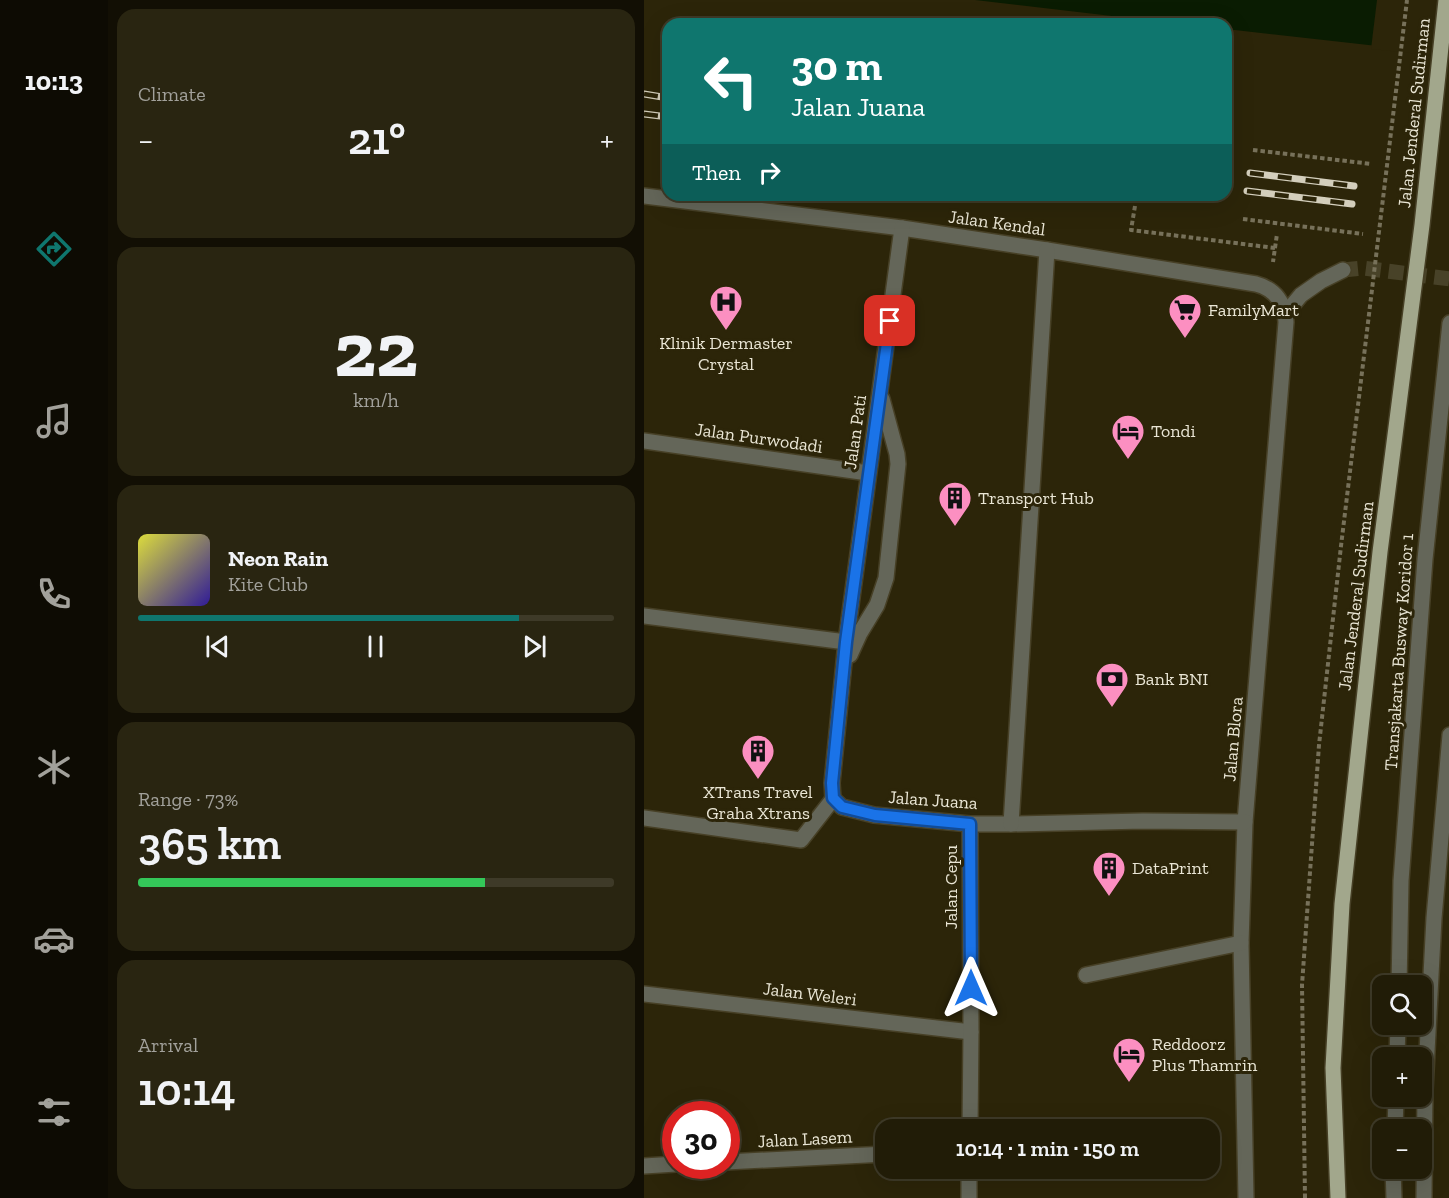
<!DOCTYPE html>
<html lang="en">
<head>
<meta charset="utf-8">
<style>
  :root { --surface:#211c07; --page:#292511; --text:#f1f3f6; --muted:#a2a19b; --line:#3e3a28; --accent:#0f766e }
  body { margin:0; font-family:"Zilla Slab",serif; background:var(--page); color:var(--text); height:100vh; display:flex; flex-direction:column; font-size:22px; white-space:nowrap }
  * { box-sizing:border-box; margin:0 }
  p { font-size:20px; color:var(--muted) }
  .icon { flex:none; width:33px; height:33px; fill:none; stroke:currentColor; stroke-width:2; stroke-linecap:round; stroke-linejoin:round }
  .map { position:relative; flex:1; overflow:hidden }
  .drawer { display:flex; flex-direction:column; gap:9px; padding:9px; background:#120f04; width:536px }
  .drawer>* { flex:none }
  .banner { position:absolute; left:18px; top:18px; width:570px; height:183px; border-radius:18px; box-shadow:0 6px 24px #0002,0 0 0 2px var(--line); background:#0f766e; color:#fff; overflow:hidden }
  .controls { position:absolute; left:728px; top:975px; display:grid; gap:12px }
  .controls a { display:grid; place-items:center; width:60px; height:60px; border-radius:12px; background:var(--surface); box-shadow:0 6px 24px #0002,0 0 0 2px var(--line); font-size:30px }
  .speed { position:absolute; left:18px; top:1101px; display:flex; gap:12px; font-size:30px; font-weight:700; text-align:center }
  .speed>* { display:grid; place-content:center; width:78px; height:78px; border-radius:50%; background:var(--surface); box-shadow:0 6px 24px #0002,0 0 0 2px var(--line); line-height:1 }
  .speed .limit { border:9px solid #d22; background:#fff; color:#111 }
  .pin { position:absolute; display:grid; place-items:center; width:51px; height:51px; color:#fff; margin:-26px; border-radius:12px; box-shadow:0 3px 9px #0006 }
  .me { position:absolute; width:66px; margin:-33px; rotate:0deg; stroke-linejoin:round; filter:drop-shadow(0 0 4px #0008) }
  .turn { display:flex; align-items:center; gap:21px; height:126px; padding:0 30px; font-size:27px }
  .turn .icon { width:78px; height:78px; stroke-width:2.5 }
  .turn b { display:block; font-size:42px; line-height:51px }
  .then { display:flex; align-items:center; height:57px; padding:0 30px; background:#0003; gap:12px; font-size:22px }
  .big { font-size:45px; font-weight:600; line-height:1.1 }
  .drawer .card { flex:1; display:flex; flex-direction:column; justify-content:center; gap:9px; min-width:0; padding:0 21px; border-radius:18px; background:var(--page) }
  .drawer .dial { align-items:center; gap:0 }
  .dial b { font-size:78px; line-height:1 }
  .song { display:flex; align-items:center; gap:18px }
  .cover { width:72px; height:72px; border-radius:9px; background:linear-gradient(135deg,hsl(60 70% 55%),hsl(250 70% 35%)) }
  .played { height:6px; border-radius:3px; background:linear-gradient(90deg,var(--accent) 80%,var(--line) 80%) }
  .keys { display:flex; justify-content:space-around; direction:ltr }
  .heat { display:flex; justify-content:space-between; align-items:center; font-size:33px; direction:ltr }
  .charge { height:9px; border-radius:4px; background:linear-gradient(90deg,#34c759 73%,var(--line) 0) }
  .trip { position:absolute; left:231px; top:1119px; width:345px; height:60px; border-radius:18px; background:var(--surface); box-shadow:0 6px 24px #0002,0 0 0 2px var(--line); font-weight:600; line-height:60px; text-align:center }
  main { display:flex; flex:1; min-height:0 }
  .dock { display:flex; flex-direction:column; width:108px; justify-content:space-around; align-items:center; background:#0d0b03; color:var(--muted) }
  .dock .icon { width:42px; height:42px }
  .dock .current { color:var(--accent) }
  .dock b { font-size:27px; color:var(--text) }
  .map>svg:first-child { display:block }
</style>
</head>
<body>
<main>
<nav class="dock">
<b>10:13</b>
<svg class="icon current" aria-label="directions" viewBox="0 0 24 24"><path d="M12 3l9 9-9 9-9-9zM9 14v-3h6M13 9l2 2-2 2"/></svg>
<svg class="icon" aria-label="music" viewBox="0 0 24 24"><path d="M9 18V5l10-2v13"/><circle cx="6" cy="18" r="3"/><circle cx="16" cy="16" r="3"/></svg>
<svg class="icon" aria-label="phone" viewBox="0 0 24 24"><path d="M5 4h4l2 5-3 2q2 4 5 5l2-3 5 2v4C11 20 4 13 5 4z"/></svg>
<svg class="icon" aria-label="climate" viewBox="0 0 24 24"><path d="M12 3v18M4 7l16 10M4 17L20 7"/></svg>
<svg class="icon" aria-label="car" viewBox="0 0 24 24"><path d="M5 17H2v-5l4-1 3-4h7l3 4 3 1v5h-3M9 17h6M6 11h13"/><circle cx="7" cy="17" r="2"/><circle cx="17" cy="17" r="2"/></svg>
<svg class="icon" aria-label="filters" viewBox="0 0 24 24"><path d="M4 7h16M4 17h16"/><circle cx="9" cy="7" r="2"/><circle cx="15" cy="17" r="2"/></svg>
</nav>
<section class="drawer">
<div class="card"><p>Climate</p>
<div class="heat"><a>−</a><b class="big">21°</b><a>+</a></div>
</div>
<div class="card dial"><b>22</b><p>km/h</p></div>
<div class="card">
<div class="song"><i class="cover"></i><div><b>Neon Rain</b><p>Kite Club</p></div></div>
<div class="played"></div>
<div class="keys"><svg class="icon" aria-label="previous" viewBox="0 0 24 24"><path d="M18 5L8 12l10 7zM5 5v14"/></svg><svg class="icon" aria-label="pause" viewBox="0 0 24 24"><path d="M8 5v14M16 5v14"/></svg><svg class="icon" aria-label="next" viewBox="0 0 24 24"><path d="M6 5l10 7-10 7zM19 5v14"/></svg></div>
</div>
<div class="card"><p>Range · 73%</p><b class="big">365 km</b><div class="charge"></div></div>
<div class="card"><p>Arrival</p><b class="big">10:14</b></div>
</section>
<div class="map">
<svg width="806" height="1198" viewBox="0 0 806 1198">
  <rect width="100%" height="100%" fill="#2c2509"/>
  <!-- water -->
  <path fill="#0a1c02" d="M331,0H805V54L582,29V24H536Z"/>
  <!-- pier -->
  <path fill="#2c2509" d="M733,0H806V57L727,49Z"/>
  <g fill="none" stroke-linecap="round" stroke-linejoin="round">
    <!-- minor-tunnel -->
    <path stroke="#484228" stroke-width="15" stroke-dasharray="15 8" stroke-linecap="butt" d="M699,270L719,268L806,279"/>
    <defs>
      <g id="minor">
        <path d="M0,196L258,228L403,250L612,284C631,289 641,303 642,322L601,822L597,943L602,1198"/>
        <path d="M642,313L657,295L677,281L699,270"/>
        <path d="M0,441L224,473"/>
        <path d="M0,616L202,642"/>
        <path d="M206,655L216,633L233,605L242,578L254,464L253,454L238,399"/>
        <path d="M189,799L188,783L202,642L258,228"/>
        <path d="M189,799L198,807L230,815L326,824H367L499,821L601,822"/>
        <path d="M0,818L157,840L189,799"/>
        <path d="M367,824L403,250"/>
        <path d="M442,975L597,943"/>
        <path d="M755,986L757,881L781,559L806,323"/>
        <path d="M0,994L327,1032"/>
        <path d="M753,1058L754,1024"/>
        <path d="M326,1130L327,1032L326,824"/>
        <path d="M751,1130L752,1096"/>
        <path d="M82,1162L242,1154"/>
        <path d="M0,1166L32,1164"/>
        <path d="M325,1168V1198"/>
        <path d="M749,1168L750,1198"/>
        <path d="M780,1198L781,1090L790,918L806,735"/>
      </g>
      <path id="major" d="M694,1198L689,1068L698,904L736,552L778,225L802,0"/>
    </defs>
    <!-- minor casing -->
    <use href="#minor" stroke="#474026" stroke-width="18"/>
    <!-- major casing -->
    <use href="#major" stroke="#474026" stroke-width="18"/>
    <!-- path -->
    <g stroke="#77715a" stroke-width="4" stroke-dasharray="4.5 3" stroke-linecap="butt">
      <path d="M609,150L728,164"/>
      <path d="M491,206L487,230L631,248L629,262"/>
      <path d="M599,219L719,234"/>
      <path d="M631,248L633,234"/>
      <path d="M661,1198L658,985L675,745L697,546L763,0"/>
    </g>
    <!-- minor -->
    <use href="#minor" stroke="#646659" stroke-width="15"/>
    <!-- major -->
    <use href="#major" stroke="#a2a78c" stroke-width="15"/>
    <defs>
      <g id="rail">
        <path d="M0,94L24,98"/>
        <path d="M0,114L24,117"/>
        <path d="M606,173L710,186"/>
        <path d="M603,191L708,204"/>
      </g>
    </defs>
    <!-- rail casing -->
    <use href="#rail" stroke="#d3cebc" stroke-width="7"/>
    <!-- rail -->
    <use href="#rail" stroke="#2c2509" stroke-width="4.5" stroke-dasharray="14" stroke-linecap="butt"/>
  </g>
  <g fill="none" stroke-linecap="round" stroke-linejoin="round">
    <defs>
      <path id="route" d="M246,321L202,642L188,783L189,798L198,807L231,815L326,824L327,988"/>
    </defs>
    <!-- route casing -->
    <use href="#route" stroke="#114b97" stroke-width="15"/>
    <!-- route -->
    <use href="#route" stroke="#1a73e8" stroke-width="10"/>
  </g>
  <!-- icons -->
  <defs>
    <symbol id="hospital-pin" viewBox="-11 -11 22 30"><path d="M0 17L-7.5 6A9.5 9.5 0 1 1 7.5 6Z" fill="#fc8fc1" stroke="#2c2509"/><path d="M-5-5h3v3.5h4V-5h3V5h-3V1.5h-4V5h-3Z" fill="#111"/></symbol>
    <symbol id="supermarket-pin" viewBox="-11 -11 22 30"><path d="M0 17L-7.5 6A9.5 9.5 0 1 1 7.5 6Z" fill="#fc8fc1" stroke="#2c2509"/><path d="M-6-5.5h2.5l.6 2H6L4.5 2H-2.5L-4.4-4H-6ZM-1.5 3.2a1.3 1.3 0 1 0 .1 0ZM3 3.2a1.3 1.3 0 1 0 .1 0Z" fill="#111"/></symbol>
    <symbol id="hotel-pin" viewBox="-11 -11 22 30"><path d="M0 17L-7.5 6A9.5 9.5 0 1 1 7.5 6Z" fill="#fc8fc1" stroke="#2c2509"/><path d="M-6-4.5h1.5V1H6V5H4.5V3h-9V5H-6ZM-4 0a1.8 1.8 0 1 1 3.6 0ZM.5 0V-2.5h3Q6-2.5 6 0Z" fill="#111"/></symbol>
    <symbol id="building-pin" viewBox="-11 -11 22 30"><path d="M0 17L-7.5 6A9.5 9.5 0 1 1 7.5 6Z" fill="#fc8fc1" stroke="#2c2509"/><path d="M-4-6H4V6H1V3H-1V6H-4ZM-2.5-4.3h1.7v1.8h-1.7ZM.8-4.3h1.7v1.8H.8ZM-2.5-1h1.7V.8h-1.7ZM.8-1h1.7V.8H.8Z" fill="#111"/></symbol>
    <symbol id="bank-pin" viewBox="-11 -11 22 30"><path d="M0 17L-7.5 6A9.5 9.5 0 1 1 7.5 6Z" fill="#fc8fc1" stroke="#2c2509"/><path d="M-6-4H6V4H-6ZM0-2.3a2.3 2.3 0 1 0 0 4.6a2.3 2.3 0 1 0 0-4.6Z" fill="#111"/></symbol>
  </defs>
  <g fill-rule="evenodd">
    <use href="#hospital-pin" x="63" y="283" width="38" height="52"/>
    <use href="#supermarket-pin" x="522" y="291" width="38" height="52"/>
    <use href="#hotel-pin" x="465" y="412" width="38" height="52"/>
    <use href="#building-pin" x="292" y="479" width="38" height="52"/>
    <use href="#bank-pin" x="449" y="660" width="38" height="52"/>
    <use href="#building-pin" x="95" y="732" width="38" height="52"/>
    <use href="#building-pin" x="446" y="849" width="38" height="52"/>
    <use href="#hotel-pin" x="466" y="1035" width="38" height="52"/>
  </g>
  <g text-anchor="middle" stroke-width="6" stroke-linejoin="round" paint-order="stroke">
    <!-- street labels -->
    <g font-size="18" fill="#eae6d5" stroke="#2c2509">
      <text transform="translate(770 113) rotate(-84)" y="6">Jalan Jenderal Sudirman</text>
      <text transform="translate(353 223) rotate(8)" y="6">Jalan Kendal</text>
      <text transform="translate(211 432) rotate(-82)" y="6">Jalan Pati</text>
      <text transform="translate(115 438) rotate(8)" y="6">Jalan Purwodadi</text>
      <text transform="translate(712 596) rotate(-83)" y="6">Jalan Jenderal Sudirman</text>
      <text transform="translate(755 652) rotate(-86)" y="6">Transjakarta Busway Koridor 1</text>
      <text transform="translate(589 739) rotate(-85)" y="6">Jalan Blora</text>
      <text transform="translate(289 800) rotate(4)" y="6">Jalan Juana</text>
      <text transform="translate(307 887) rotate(-90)" y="6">Jalan Cepu</text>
      <text transform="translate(166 994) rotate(7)" y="6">Jalan Weleri</text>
      <text transform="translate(161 1139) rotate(-3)" y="6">Jalan Lasem</text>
    </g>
    <!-- poi labels -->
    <g font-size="18" fill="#eae6d5" stroke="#2c2509" text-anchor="start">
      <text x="564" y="316">FamilyMart</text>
      <text x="82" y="349" text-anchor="middle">Klinik Dermaster<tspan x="82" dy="21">Crystal</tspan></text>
      <text x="507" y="437">Tondi</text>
      <text x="334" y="504">Transport Hub</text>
      <text x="491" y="685">Bank BNI</text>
      <text x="114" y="798" text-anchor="middle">XTrans Travel<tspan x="114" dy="21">Graha Xtrans</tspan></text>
      <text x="488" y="874">DataPrint</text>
      <text x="508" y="1050">Reddoorz<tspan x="508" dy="21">Plus Thamrin</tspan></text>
    </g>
  </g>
</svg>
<div class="controls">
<a><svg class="icon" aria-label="search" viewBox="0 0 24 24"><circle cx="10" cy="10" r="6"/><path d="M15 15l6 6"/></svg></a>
<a>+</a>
<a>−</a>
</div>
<div class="speed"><div class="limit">30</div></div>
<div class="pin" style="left:246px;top:321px;background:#d93025"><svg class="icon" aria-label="arrive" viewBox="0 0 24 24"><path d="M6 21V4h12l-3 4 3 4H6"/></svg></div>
<svg class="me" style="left:327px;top:988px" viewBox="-20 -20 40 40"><path d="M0-17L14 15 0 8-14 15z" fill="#1a73e8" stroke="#fff" stroke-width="4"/></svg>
<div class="trip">10:14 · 1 min · 150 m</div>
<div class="banner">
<div class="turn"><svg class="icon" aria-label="left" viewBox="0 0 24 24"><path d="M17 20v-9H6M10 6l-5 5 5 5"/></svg><div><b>30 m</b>Jalan Juana</div></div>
<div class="then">Then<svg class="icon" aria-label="right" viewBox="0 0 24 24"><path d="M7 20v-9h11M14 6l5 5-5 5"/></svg></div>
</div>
</div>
</main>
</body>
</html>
